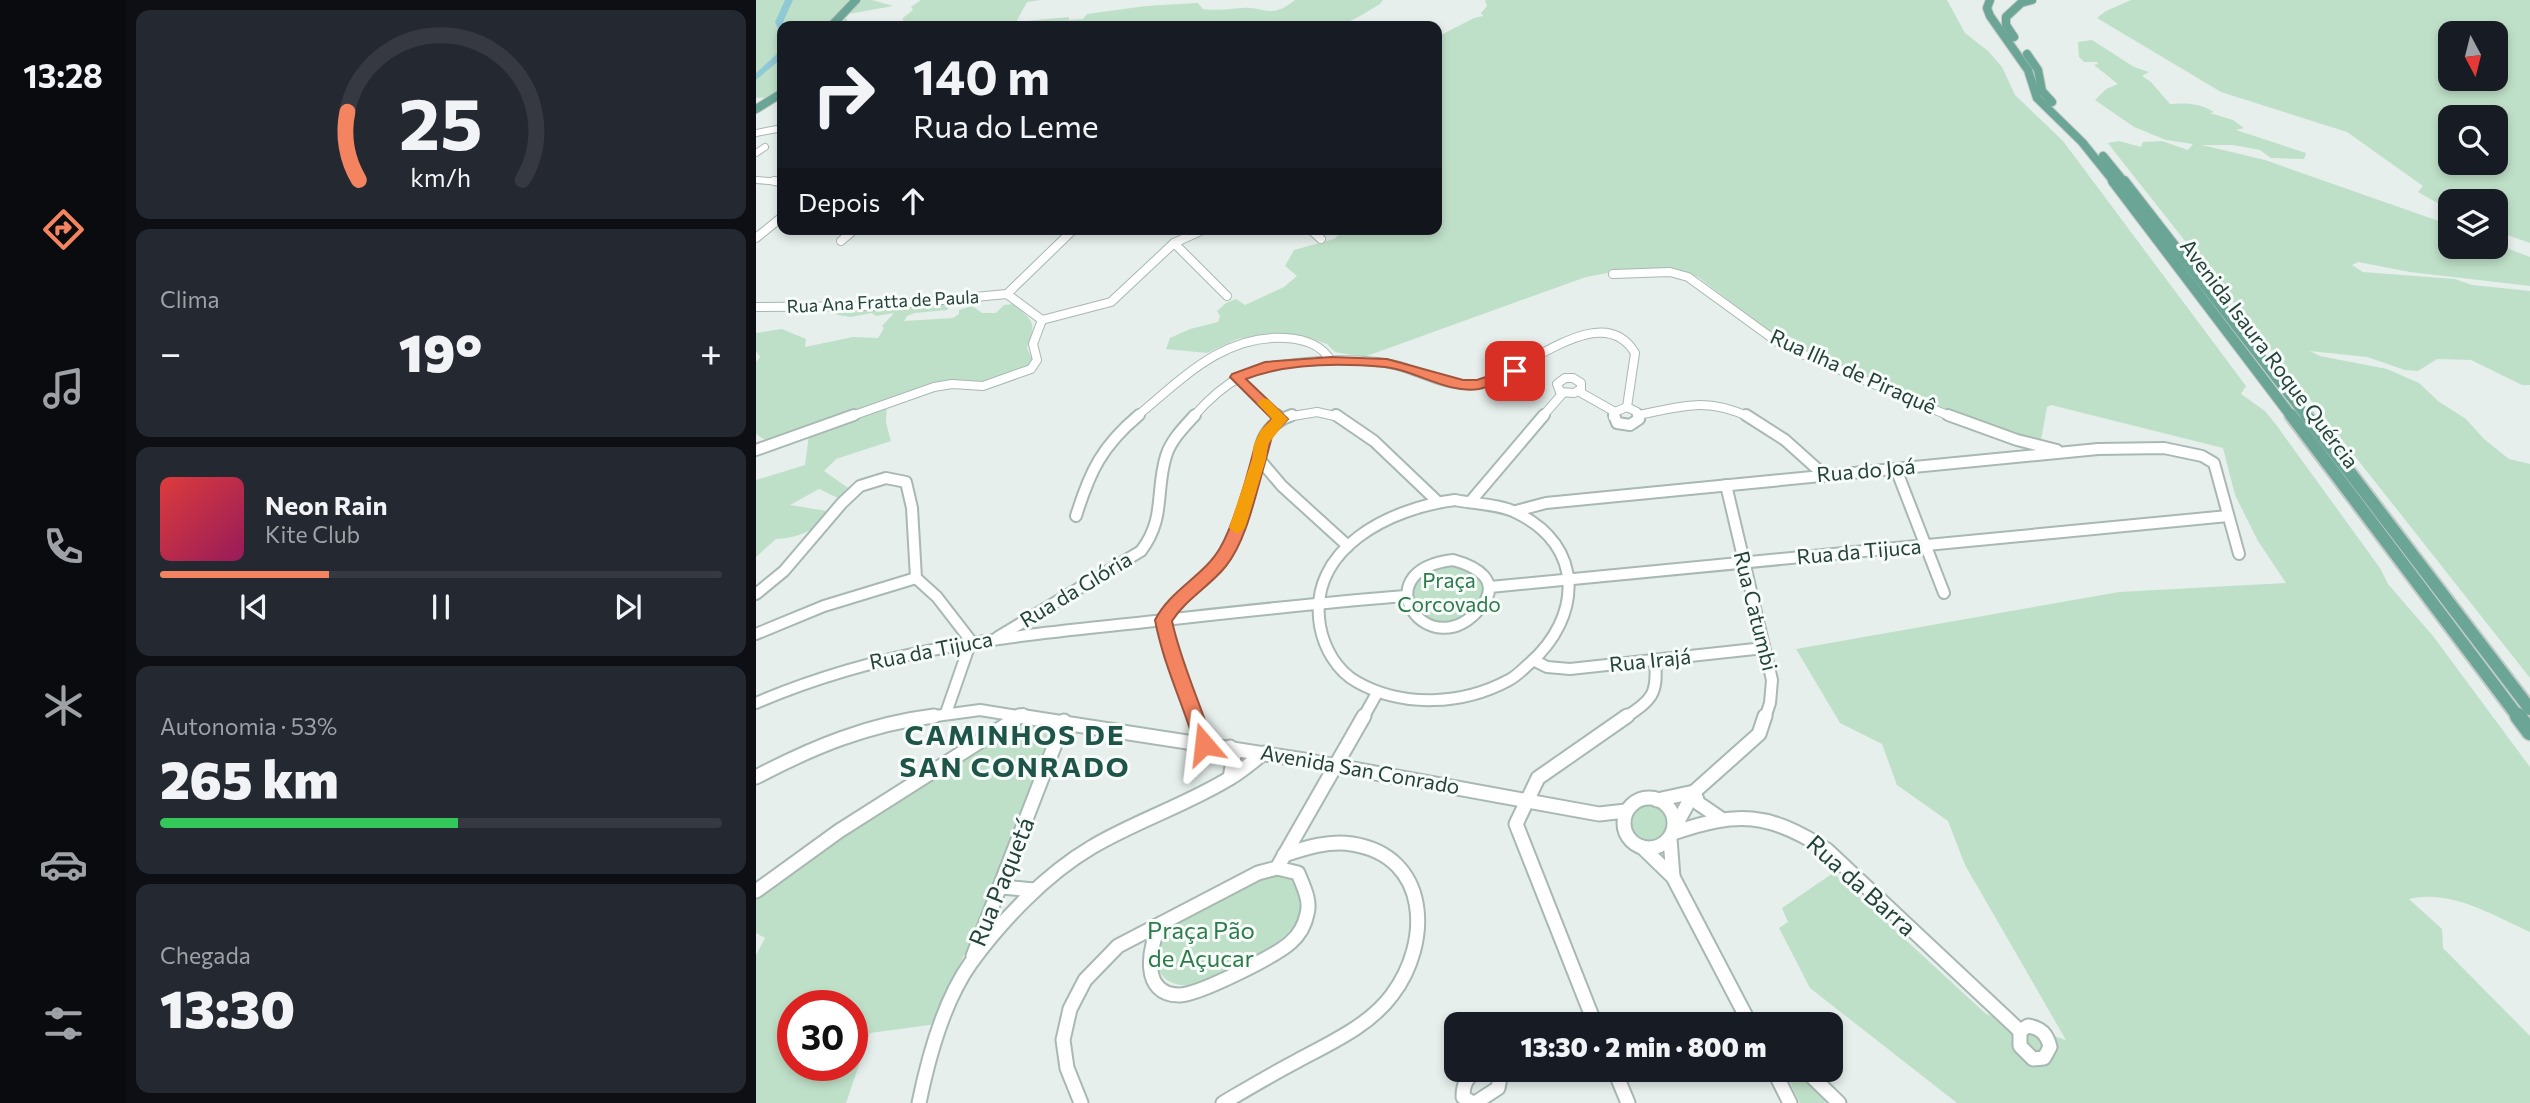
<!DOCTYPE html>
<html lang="pt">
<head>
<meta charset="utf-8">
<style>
  :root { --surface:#171b24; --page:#242831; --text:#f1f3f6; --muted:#9ea1a6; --line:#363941; --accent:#f4845f }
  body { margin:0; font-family:Commissioner,sans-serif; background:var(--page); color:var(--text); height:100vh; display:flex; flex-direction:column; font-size:26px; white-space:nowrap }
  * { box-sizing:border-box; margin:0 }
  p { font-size:23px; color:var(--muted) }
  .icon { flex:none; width:38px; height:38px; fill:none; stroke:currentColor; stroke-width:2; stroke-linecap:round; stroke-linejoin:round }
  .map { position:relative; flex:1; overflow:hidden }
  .details { display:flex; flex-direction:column; gap:10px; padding:10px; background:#0d0f14; width:630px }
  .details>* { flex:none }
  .banner { position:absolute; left:21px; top:21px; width:665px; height:214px; border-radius:14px; box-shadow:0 4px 10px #0003; background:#171b24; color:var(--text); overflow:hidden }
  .needle { width:46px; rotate:173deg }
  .controls { position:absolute; left:1682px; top:21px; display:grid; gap:14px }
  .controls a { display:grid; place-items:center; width:70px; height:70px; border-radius:14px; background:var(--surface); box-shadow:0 4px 10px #0003; font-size:35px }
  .speed { position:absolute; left:21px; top:990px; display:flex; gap:14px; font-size:35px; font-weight:700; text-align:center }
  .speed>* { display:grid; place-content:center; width:91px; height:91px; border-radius:50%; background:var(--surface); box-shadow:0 4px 10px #0003; line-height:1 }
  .speed .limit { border:10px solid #d22; background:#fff; color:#111 }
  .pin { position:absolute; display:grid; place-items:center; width:60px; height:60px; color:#fff; margin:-30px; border-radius:14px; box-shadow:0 4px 10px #0006 }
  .me { position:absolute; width:77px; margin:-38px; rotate:343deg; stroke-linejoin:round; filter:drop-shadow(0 0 5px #0008) }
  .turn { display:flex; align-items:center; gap:24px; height:147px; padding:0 21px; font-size:32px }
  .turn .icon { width:91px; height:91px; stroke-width:2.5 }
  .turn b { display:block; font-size:49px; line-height:60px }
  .then { display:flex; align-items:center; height:66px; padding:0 21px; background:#0003; gap:14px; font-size:26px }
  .big { font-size:52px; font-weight:800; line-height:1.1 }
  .details .card { flex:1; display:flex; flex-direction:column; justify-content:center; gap:10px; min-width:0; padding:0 24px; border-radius:14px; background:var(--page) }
  .details .dial { align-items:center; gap:0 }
  .dial svg { height:182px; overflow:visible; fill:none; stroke:var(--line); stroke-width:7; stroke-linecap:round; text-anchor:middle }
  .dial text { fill:var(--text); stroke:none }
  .song { display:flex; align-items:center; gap:21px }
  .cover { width:84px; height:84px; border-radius:10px; background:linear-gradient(135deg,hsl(0 70% 55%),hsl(330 70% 35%)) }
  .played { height:7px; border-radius:4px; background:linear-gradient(90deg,var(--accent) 30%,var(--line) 30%) }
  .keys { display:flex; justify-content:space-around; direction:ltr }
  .heat { display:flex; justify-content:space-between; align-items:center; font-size:38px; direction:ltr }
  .charge { height:10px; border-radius:5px; background:linear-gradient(90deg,#34c759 53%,var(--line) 0) }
  .trip { position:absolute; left:688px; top:1012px; width:399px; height:70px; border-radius:14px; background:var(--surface); box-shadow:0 4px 10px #0003; font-weight:800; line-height:70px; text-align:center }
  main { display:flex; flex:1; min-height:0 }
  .tabs { display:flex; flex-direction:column; width:126px; justify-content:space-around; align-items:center; background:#090b0e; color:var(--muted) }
  .tabs .icon { width:49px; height:49px }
  .tabs .selected { color:var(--accent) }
  .tabs b { font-size:32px; color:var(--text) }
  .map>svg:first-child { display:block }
</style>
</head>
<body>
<main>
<nav class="tabs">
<b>13:28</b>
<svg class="icon selected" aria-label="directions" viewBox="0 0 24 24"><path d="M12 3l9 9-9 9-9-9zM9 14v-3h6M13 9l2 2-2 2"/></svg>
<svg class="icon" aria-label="music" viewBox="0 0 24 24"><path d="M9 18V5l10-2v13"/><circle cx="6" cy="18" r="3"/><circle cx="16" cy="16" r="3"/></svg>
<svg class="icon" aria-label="phone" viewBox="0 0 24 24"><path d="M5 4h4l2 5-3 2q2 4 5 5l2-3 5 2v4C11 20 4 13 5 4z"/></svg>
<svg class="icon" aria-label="climate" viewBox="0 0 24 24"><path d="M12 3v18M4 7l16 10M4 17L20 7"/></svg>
<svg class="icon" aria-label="car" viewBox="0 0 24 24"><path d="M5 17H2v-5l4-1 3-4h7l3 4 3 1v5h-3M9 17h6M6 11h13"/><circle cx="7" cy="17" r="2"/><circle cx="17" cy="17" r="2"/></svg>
<svg class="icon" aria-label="filters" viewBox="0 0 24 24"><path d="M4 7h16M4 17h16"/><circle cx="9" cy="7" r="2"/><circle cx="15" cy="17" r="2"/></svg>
</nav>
<section class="details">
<div class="card dial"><svg viewBox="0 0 100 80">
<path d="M14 69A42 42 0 1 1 86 69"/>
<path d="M14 69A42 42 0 0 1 9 39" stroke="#f4845f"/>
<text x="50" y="56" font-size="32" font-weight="700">25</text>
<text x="50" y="72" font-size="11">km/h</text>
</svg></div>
<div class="card"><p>Clima</p>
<div class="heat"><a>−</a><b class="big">19°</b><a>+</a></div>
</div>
<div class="card">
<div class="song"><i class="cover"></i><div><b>Neon Rain</b><p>Kite Club</p></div></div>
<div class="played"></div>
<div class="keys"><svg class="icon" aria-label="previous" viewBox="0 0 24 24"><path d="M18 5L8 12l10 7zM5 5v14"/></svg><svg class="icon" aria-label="pause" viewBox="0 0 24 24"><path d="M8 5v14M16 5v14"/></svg><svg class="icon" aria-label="next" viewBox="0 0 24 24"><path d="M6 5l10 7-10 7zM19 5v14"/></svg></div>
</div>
<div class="card"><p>Autonomia · 53%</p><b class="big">265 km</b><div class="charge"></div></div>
<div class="card"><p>Chegada</p><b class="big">13:30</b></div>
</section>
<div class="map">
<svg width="1774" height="1103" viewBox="0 0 1774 1103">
  <rect width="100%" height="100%" fill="#e6efeb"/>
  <!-- green -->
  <g fill="#bfe0c8" fill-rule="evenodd">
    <path d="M0,0H116L137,6L87,15L84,19H91V24L26,26V89L19,97L0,98Z"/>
    <path d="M165,0H285L271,2L260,22L313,17V20L327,19L331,14L390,6L442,3L447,9C461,11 472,9 486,8C507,6 515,20 539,0H627L624,4C609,13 592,25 574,26C540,29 532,13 494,26H140L152,23L147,22V18L157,10L155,7Z"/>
    <path d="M729,0H1191L1209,33L1232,51L1246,67L1259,95L1307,141L1490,386L1485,394L1509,411L1521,426L1624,568L1632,584L1677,636L1774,767V932C1737,915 1694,889 1653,899L1686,929L1687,948L1774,1036V1103H1201L1054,988L1023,928L1032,922L1026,908L1077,873L1230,1014L1310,1040L1209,865L1192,821L1141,785L1126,744L1084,723L1040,649L1363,592L1530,583L1502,541L1479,495L1467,448L1295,405L1291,407L1285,440L1240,431L1034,347L942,277L918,269H872L830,277L608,357L579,352L571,344L546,336L514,333L481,339L451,353L410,349L414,338L434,329L462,322L464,316L461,311L470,303L480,299L489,305L528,287L541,276L529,266L538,250L578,239L589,229H681V37L718,18L727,16L725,13L731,6Z"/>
    <path d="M1375,0H1774V243L1740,231V201H1694V210L1662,192L1667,186L1591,132L1465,92L1341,18L1350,11ZM1694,33H1740V79H1694ZM1694,117H1740V163H1694Z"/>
    <path d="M1336,40L1378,67L1393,72L1386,76L1395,82L1414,104C1430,103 1443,103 1458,112L1454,113L1477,120L1488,128L1480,130L1550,153L1548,159L1515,158L1504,150L1477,145H1446L1509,160L1694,225V247H1740V244L1774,257V286L1654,272L1602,262L1596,265L1607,272L1699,279L1716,285L1774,291V385H1766L1715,360L1681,359L1662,371L1649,370L1611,357L1554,351L1564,356L1631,369L1663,383L1682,401L1710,419L1728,439L1753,459L1774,464V678L1358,151L1352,143L1363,141L1385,147L1387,142L1406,141L1432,150L1437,144L1410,140L1378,127L1339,100L1350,89L1362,84L1338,65L1342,64L1341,62H1328L1323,57L1322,42Z"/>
    <path d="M197,302L191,310L159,313L151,316L148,321L197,318L203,314V310L216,306L226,313H240L248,305L257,304C278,322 281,322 271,348L277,361L275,368L232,384L188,383L131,405L130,423L135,441L80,459L68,471L95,490L86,500L63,489L34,505L77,512C61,529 44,538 20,539L0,557V480L49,465L53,435L15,444L0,434V362L4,357L0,351V333L26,329L50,339L49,347L97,337L122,338L128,328L126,326L138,313L120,316L116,313L95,317L81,315L77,308Z"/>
    <path d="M710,564L731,587L714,616C706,618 696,622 687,623C653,625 644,580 676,567C685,563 700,565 710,564Z"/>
    <path d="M277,719L287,720L294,740L244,866L239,891L193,986L181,1024L114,1033L90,1103H0V955L9,938L0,933V897C84,835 173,779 263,725ZM37,1006H96V1066H37Z"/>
    <circle cx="895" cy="822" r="20"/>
    <path d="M514,873C527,875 539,878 544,892C561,937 476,966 446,983C432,986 417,988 406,975C396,962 400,937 413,926C420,919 433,915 442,911C466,898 490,886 514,873Z"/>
    <path d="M1032,1069H1042L1072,1099L1068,1103H1044L1030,1074Z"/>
  </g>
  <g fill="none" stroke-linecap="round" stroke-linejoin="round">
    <!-- river -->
    <g fill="#8ec9d4" fill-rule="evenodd">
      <path d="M29,0H37L27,22L29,26H26V31H23L19,22Z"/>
      <path d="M23,52H26V58L0,80V73Z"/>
    </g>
    <defs>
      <g id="minor-far3">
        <path d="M0,133L26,128"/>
        <path d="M0,153L9,147"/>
        <path d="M0,180L26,182"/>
      </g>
      <g id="minor-far2">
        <path d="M18,181L26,182"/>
        <path d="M554,229L565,239"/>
        <path d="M0,238L26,217"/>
        <path d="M85,241L99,229"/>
        <path d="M418,243L471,296"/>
        <path d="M857,274L914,272L932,277L1027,346L1196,417"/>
        <path d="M251,294L318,229"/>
        <path d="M0,307L122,306L251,294L286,320"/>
        <path d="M286,320L355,302L418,243L449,229"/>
        <path d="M481,377L523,417"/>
        <path d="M809,378H817L825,383V389L818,393L804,392L801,384Z"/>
        <path d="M822,391L859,412"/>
        <path d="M883,415C927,406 951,397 993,417"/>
        <path d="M93,417L178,387L196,384L227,386L275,369L281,360L277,344L286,320"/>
        <path d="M380,417C425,380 467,334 529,338C548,339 565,344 575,361"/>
        <path d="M437,417C451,401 467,386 486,376C519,359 603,357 639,365C664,371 689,387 716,385C761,381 844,294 879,353L871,407"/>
        <path d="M531,417L561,412L583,417"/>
        <path d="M786,417L807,393"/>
        <path d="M857,417L859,412L871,407L881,412L882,417"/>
      </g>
      <g id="minor-far1">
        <path d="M521,415L525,419"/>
        <path d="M536,415C515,422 504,437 503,459L526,486L592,546"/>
        <path d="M580,415L618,441L682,502"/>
        <path d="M858,415L861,423L874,425L883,419L882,415"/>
        <path d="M990,415L1029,440L1068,475"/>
        <path d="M1192,415L1261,440L1301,450"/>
        <path d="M0,450L98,415"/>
        <path d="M1140,469L1188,593"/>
        <path d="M970,485L1016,680L1014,703L1009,718"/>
        <path d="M699,500C718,504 744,504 761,513C829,546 826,617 774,663C767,669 761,676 753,680C707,705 647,708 601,682C581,671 568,648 564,626C551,548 635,508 699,500Z"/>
        <path d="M715,501L788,415"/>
        <path d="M760,511L790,503L1342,449L1408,448L1446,456L1458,463L1483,554"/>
        <path d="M320,516C334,471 346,446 383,415"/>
        <path d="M697,560C719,566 747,580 725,607C674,670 604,571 697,560Z"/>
        <path d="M734,587L1472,516"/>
        <path d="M0,594L28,571L86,503L104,486L130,478L150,482L156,508L160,578L181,597L215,641L190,713"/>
        <path d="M0,634L68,606L160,578"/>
        <path d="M242,637L385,551C410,518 399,492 410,456C415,440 428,427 439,415"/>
        <path d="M781,662L791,667L814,669L1008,648"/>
        <path d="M0,703C123,650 239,638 371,624C464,614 557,603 650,596"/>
        <path d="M165,718L224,710L274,718"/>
        <path d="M261,718L267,714"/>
        <path d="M439,718L414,655L408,620C422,595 448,583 464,561C486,531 492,493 503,459"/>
        <path d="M607,718L621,693"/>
        <path d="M869,718C896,699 902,695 899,661"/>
      </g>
      <g id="minor">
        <path d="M263,716L548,760L843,814L870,811"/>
        <path d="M439,716L448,744"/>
        <path d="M474,747L478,755L474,778"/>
        <path d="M0,777C57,747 113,724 178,716"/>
        <path d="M938,792L942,803L964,818"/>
        <circle cx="893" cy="823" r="25"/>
        <path d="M901,800L938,792"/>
        <path d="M919,827L938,792L1003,734L1009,716"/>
        <path d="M917,833C981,811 1013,812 1071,850L1264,1031"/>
        <path d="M914,839L917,877"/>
        <path d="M886,847L917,877L994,1024"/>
        <path d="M245,887L278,890"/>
        <path d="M0,891L83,831L264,716"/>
        <path d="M405,924C392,946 384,996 424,995C444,994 520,956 535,942C543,935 549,924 551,914C555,900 547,886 542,873L521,868"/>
        <path d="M217,956L308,721"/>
        <path d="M839,1024L760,824L782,778L871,716"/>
        <path d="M1272,1026C1285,1028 1291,1034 1294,1047L1288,1058L1277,1059L1264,1046V1031Z"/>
        <path d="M858,1069L872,1103"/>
        <path d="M1017,1069L1034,1103"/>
        <path d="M1048,1069L1083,1103"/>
        <path d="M163,1103C172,1059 188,1001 214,964C245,921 290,874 336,847C380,821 430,805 474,778C486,771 497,761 508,753"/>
        <path d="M325,1103L311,1068L307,1040L314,1009L329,980L362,946L502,873L521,868L608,716"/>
        <path d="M467,1103C491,1089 516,1074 541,1061C574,1043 613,1026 636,995C676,942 674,856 596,844C573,840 549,848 528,855"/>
        <path d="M717,1103L707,1097C707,1082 712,1076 724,1069"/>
        <path d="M719,1103L742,1088L744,1078L740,1069"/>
      </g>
      <g id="major-far3">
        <path d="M1234,0L1231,8L1234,16L1272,70L1281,98L1326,142L1359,183"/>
        <path d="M75,26L100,0"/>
        <path d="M1258,37L1250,25V17L1265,3L1276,0"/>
        <path d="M1271,54L1282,70L1286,91L1296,102"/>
        <path d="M0,109L26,93"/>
        <path d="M1347,156L1369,183"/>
      </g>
      <g id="major-far2">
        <path d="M1357,181L1536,417"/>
        <path d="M1368,181L1551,417"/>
      </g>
      <g id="major-far1">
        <path d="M1535,415L1763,718"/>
        <path d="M1550,415L1774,709"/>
      </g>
      <path id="major" d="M1762,716L1774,732"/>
    </defs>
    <!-- minor-far3 casing -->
    <use href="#minor-far3" stroke="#a8b8b2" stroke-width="8"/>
    <!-- minor-far2 casing -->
    <use href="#minor-far2" stroke="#a8b8b2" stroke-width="10"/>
    <!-- minor-far1 casing -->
    <use href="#minor-far1" stroke="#a8b8b2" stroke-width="14"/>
    <!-- minor casing -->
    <use href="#minor" stroke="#a8b8b2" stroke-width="17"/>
    <!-- major-far3 casing -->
    <use href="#major-far3" stroke="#c2cac8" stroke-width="10"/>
    <!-- major-far2 casing -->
    <use href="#major-far2" stroke="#c2cac8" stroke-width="12"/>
    <!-- major-far1 casing -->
    <use href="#major-far1" stroke="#c2cac8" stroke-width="16"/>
    <!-- major casing -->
    <use href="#major" stroke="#c2cac8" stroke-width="19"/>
    <!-- minor-far3 -->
    <use href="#minor-far3" stroke="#fff" stroke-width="6"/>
    <!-- minor-far2 -->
    <use href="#minor-far2" stroke="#fff" stroke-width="8"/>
    <!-- minor-far1 -->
    <use href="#minor-far1" stroke="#fff" stroke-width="10"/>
    <!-- minor -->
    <use href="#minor" stroke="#fff" stroke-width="13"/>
    <!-- major-far3 -->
    <use href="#major-far3" stroke="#6aa596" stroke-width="8"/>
    <!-- major-far2 -->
    <use href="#major-far2" stroke="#6aa596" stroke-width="10"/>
    <!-- major-far1 -->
    <use href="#major-far1" stroke="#6aa596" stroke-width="12"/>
    <!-- major -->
    <use href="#major" stroke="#6aa596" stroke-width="16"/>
  </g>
  <!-- route -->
  <path fill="#f4845f" stroke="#9f563e" stroke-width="2" d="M575,357L631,359L707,380H721L759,367L765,371L763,374C750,379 736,386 723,389C691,394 659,370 629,367C585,363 531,363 490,379L532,419L516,436L510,459C500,492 491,540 470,566C454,586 430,599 416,621C425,663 444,702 457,744L455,749L448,752L441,749L439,744C426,702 407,663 399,620C414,590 448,576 464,548C476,528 489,484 495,461C500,443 501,433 516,419L474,377L476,374L509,362Z"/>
  <!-- slow -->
  <path fill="#f59e0b" d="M508,398L513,400L532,419L512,444L510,459L489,528L481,534L473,528L496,459L498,444L505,430L516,419L501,403Z"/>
  <g text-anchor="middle" stroke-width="6" stroke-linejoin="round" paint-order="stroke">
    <!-- far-street labels -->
    <g font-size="18" fill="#24423a" stroke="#f7fbf9">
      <text transform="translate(127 302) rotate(-3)" y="6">Rua Ana Fratta de Paula</text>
    </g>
    <!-- street labels -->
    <g font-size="21" fill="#24423a" stroke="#f7fbf9">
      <text transform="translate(1513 354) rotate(53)" y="7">Avenida Isaura Roque Quércia</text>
      <text transform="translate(1097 372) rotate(24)" y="7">Rua Ilha de Piraquê</text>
      <text transform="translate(1110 471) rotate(-5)" y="7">Rua do Joá</text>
      <text transform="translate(1103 552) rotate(-5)" y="7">Rua da Tijuca</text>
      <text transform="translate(320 590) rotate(-31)" y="7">Rua da Glória</text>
      <text transform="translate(999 611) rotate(76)" y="7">Rua Catumbi</text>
      <text transform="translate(175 651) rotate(-11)" y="7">Rua da Tijuca</text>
      <text transform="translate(894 661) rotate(-6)" y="7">Rua Irajá</text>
      <text transform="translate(604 770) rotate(10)" y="7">Avenida San Conrado</text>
    </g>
    <!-- park labels -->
    <g font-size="21" fill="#2d7a4b" stroke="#f7fbf9">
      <text x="693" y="588">Praça<tspan x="693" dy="24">Corcovado</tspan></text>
    </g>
    <!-- near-street labels -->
    <g font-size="24" fill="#24423a" stroke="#f7fbf9">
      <text transform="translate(246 882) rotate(-68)" y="8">Rua Paquetá</text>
      <text transform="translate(1105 886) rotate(42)" y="8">Rua da Barra</text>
    </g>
    <!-- near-park labels -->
    <g font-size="24" fill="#2d7a4b" stroke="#f7fbf9">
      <text x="445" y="939">Praça Pão<tspan x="445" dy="28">de Açucar</tspan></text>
    </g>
    <!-- district labels -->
    <g font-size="28" font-weight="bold" letter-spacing="2" fill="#1f5548" stroke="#f7fbf9">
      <text x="259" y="745">CAMINHOS DE<tspan x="259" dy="32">SAN CONRADO</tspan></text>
    </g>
  </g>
</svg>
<div class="controls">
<a><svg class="needle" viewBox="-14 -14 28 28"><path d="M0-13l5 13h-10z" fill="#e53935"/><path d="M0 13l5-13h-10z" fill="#9ea1a6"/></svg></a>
<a><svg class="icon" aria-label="search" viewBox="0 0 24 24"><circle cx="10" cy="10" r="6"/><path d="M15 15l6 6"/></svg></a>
<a><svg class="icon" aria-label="layers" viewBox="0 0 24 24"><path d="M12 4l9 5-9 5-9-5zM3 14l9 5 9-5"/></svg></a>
</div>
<div class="speed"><div class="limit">30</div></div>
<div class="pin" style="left:759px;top:371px;background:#d93025"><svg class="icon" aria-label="arrive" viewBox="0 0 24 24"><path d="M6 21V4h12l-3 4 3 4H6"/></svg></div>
<svg class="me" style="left:448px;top:744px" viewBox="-20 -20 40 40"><path d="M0-17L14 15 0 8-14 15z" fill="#f4845f" stroke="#fff" stroke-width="4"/></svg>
<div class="trip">13:30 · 2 min · 800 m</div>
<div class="banner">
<div class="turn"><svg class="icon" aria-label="right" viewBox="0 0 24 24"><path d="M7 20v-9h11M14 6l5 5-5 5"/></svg><div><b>140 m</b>Rua do Leme</div></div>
<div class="then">Depois<svg class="icon" aria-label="ahead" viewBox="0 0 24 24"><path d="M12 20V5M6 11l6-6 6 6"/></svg></div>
</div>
</div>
</main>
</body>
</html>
